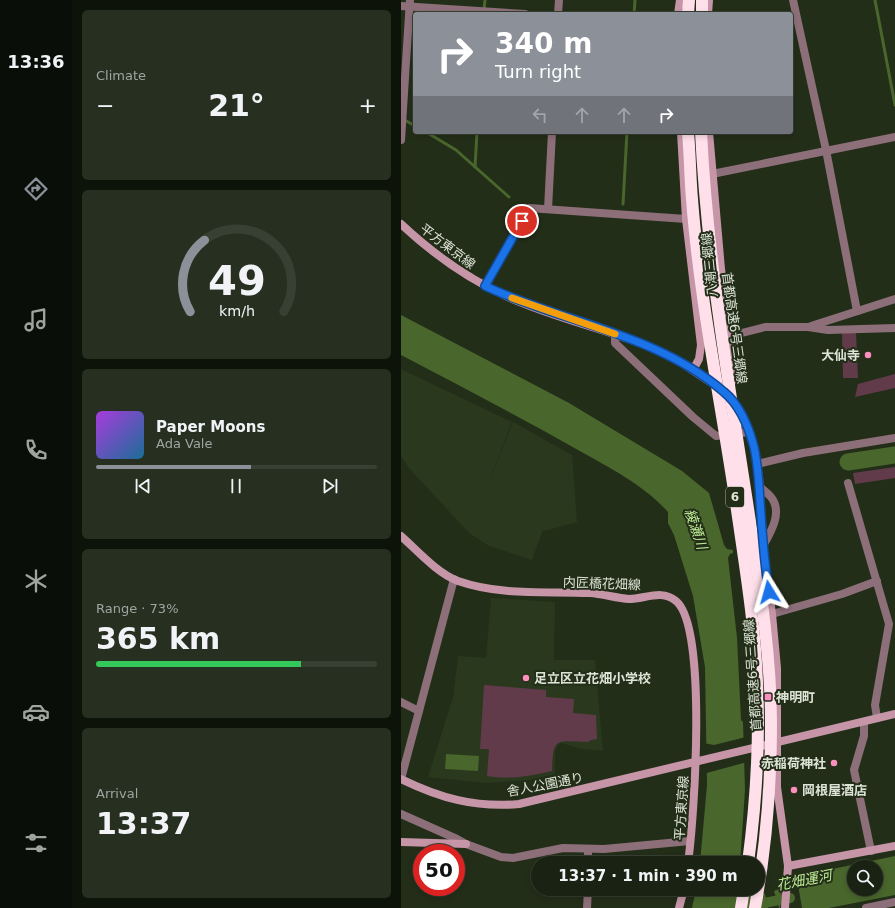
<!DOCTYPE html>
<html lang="en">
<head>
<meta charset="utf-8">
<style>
  :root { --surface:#1a2213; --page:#272f21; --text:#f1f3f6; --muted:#9fa4a0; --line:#383f33; --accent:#8c9099 }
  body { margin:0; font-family:"DejaVu Sans","Noto Sans JP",sans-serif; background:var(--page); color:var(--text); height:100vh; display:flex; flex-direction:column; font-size:15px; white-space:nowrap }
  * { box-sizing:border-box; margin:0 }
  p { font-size:13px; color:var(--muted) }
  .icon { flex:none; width:22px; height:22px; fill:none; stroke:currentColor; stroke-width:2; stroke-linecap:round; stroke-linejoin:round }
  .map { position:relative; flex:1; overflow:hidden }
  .panel { display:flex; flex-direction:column; gap:10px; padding:10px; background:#0e130a; width:329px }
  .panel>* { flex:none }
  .banner { position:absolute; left:12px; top:12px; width:380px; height:122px; border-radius:4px; box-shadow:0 2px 6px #0003,0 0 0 1px var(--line); background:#8c9099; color:#fff; overflow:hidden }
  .fabs { position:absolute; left:446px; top:860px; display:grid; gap:8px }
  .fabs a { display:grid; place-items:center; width:36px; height:36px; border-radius:50%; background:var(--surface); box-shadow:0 2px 6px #0003,0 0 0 1px var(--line); font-size:20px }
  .speed { position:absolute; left:12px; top:844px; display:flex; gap:8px; font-size:20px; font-weight:700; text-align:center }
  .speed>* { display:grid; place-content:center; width:52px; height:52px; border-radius:50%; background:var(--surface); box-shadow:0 2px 6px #0003,0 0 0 1px var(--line); line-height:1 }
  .speed .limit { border:6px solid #d22; background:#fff; color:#111 }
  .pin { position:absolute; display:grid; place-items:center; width:34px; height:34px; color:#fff; margin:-17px; border:2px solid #fff; border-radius:50%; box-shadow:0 1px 4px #0007 }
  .me { position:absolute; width:44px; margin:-22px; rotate:352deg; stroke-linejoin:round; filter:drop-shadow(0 0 3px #0008) }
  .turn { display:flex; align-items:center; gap:14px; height:84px; padding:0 16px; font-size:18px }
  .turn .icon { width:52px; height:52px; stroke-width:2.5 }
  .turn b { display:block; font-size:28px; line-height:34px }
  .lanes { display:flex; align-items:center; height:38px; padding:0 16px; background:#0003; justify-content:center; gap:20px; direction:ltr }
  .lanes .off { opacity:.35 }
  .big { font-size:30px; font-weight:700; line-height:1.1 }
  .panel .widget { flex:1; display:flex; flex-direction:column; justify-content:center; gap:6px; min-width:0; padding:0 14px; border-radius:6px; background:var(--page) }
  .panel .dial { align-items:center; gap:0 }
  .dial svg { height:104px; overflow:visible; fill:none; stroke:var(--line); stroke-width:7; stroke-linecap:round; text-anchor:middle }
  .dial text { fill:var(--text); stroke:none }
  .song { display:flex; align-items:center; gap:12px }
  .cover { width:48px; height:48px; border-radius:6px; background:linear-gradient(135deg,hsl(280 70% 55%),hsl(200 70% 35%)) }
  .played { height:4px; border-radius:2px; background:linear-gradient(90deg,var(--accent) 55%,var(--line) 55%) }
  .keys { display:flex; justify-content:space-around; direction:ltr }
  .heat { display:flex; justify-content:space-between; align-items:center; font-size:22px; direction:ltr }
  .charge { height:6px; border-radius:3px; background:linear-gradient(90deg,#34c759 73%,var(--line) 0) }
  .trip { position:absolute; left:130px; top:856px; width:234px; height:40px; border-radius:20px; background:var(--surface); box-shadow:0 2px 6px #0003,0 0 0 1px var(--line); font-weight:700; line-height:40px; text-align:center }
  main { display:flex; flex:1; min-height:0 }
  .menu { display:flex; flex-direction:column; width:72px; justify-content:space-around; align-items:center; background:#0a0e08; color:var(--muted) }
  .menu .icon { width:28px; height:28px }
  .menu .active { color:var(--accent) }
  .menu b { font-size:18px; color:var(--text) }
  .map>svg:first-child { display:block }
</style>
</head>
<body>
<main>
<nav class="menu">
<b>13:36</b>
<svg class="icon active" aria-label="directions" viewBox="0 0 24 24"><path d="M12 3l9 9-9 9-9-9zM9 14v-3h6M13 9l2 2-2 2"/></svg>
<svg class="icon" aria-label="music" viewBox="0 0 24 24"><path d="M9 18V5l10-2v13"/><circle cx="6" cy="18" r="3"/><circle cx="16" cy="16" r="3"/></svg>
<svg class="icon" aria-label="phone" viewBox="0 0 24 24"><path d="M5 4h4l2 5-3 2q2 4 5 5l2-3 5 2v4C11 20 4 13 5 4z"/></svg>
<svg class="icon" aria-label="climate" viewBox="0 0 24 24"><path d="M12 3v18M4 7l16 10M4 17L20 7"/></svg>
<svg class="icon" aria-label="car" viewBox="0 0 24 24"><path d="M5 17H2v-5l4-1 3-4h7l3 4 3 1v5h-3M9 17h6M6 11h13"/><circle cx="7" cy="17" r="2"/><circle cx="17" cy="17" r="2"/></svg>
<svg class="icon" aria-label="filters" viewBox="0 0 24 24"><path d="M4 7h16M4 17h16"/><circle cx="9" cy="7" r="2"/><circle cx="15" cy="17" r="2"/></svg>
</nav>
<section class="panel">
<div class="widget"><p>Climate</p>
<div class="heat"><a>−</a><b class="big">21°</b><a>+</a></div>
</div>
<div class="widget dial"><svg viewBox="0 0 100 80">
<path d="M14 69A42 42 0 1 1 86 69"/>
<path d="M14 69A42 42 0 0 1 25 14" stroke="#8c9099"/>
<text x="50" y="56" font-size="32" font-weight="700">49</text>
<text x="50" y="72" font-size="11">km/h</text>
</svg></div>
<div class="widget">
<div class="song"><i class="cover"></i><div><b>Paper Moons</b><p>Ada Vale</p></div></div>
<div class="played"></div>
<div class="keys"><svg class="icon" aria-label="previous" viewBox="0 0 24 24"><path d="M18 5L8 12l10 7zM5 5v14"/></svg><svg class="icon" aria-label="pause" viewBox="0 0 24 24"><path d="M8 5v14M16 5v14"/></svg><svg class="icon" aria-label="next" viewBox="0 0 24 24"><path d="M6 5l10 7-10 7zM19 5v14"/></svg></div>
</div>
<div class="widget"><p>Range · 73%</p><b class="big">365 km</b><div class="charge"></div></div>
<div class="widget"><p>Arrival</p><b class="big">13:37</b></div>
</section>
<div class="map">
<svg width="494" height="908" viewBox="0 0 494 908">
  <rect width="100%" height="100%" fill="#232e19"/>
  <!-- built -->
  <g fill="#2a381d">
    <path d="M0,369L111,422L84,492L112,422L171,455L176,522L147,530H142L131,560L88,546L68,533L7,467L0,456Z"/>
    <path d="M90,598L154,602L153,660H194L202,751L181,749L160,743L157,745L154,751V774L129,780L84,783L27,777L52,697L57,656L85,658Z"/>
  </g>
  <!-- green -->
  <g fill="#613b4a">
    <path d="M441,333H455L457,378H442Z"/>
    <path d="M494,374V388L454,397L457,384Z"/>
    <path d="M494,467V478L454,484L452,473Z"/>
    <path d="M83,685L145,690V697L173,699L172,713L195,715L196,739L190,740L187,742C155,741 152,736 151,771C129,776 109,780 86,776L88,749H79Z"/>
  </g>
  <!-- water -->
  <g fill="#49662c" fill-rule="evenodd">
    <path d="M0,315L168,403L281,471L308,493L323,545L326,549L332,550V553L329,554L327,558L336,638L340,720L342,722L344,790L339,863H299L306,785L304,667L292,596L273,535L267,523V512C243,485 209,468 177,450C119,417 59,386 0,355Z"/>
    <path d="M45,754L78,756L77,771L44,769Z"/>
    <path d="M494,856V895L428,908H378L373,891L397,881L407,874ZM453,867H475V889H453Z"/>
    <path d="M295,889H357L364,894L367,908H291Z"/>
  </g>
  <!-- pier -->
  <g fill="#232e19">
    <path d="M345,737L346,762L302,774V743L313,745Z"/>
    <path d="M396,879L401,908H379L381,886Z"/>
  </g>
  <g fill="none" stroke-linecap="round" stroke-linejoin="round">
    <!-- stream -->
    <g stroke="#49662c" stroke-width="3">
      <path d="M474,0L494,105"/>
      <path d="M83,10L84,0"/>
      <path d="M233,14L234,0"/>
      <path d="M2,119L14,126"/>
      <path d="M25,132L55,150L108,197"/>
      <path d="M74,167L76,132"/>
      <path d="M222,204L226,132"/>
    </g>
    <!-- canal -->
    <path stroke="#49662c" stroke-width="10" d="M353,905L389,898"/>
    <!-- river -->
    <path stroke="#49662c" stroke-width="17" d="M447,462L494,455"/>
    <!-- street -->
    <g stroke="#8d6f7a" stroke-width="8">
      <path d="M392,0L425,150L456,311"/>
      <path d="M0,6L124,14"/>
      <path d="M157,14L158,0"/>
      <path d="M0,140L9,0"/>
      <path d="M311,174L494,137"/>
      <path d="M147,209L151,132"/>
      <path d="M84,286L128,208L285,219"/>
      <path d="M410,326L494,299"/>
      <path d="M214,334V343L292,417L315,436L348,432"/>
      <path d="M329,336L364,327H407L427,330L494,328"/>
      <path d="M356,464L402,453L494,438"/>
      <path d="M447,483L488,624L474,705L476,718"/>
      <path d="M358,486C362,490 367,493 370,497C382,512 370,532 362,546"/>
      <path d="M371,614L441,594L476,581"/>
      <path d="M0,702L18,711"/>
      <path d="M463,722V736L453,770L470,851"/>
      <path d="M0,779L53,579"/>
      <path d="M0,814L56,839L65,844L100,857L112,858L162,848L203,849L289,841"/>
      <path d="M187,863V850"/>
      <path d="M186,908L187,889"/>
      <path d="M465,908L494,902"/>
    </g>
    <!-- secondary -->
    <g stroke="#c696a8" stroke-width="8">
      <path d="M277,14L279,0"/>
      <path d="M307,14L308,0"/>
      <path d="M280,132L285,219L300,345L298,359L292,370"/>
      <path d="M308,132L320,269L334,369L333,379L327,388"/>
      <path d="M0,224C32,254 67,279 107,297C156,319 210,330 259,351L276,360L318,388"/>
      <path d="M333,403L348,432L353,448L358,477L362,546L371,614L376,668V787L387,866L384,908"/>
      <path d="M0,536C17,551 36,573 57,581C100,596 145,591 189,593C202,594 215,598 228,599C244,599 261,589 275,601C307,627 293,820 287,863"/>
      <path d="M0,779C39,798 74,808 118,804L494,714"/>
      <path d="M0,842L65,844"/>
      <path d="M387,866L494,846"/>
      <path d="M278,908L283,889"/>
    </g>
    <!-- highway -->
    <g stroke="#fedfea" stroke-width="12">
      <path d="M287,14L288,0"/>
      <path d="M301,14V0"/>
      <path d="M340,908L343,889"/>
    </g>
    <!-- highway-bridge -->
    <g stroke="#fedfea" stroke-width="12">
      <path d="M287,132C289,154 289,176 291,199C299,305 322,411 337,517C345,572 354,627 356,682C359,743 355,803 347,863"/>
      <path d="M300,132C306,256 327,379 346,502C357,575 370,650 370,724C370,785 365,848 354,908"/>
    </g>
  </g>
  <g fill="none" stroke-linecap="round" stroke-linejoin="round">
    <defs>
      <path id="route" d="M121,221L84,286C163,323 256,334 323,392C339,405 348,428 353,447C357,465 358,483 359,501C361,532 363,562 368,592"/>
    </defs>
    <!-- route casing -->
    <use href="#route" stroke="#114b97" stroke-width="10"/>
    <!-- route -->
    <use href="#route" stroke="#1a73e8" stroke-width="7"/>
    <!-- slow -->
    <path stroke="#f59e0b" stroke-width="7" d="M111,298L214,334"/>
  </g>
  <!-- markers -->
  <g fill="#fe8ebd" stroke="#232e19" stroke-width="1.5">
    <circle cx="467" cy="355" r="4"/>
    <circle cx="125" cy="678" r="4"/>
    <rect x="363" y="693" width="8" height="8" rx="2"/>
    <circle cx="433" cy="763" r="4"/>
    <circle cx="393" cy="790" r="4"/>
  </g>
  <g text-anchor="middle" stroke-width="4" stroke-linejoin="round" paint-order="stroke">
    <!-- shield labels -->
    <rect fill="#232e19" stroke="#a5ad9e" stroke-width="1" x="325" y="487" width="18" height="20" rx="3"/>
    <g font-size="12" font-weight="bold" fill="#dde4d7">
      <text x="334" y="501">6</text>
    </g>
    <!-- street labels -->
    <g font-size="13" fill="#dde4d7" stroke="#232e19">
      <text transform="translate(47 246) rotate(37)" y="5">平方東京線</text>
      <text transform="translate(308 265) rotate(-96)" y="5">八潮三郷線</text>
      <text transform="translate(334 328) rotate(82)" y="5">首都高速6号三郷線</text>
      <text transform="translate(201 583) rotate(2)" y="5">内匠橋花畑線</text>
      <text transform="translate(351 675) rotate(-94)" y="5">首都高速6号三郷線</text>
      <text transform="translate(144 784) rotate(-11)" y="5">舎人公園通り</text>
      <text transform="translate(280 808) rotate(-86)" y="5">平方東京線</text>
    </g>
    <!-- poi labels -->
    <g font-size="13" font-weight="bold" fill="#dde4d7" stroke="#232e19" text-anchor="start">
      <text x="459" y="360" text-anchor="end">大仙寺</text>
      <text x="133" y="683">足立区立花畑小学校</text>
      <text x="375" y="702">神明町</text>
      <text x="425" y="768" text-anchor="end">赤稲荷神社</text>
      <text x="401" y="795">岡根屋酒店</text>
    </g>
    <!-- water labels -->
    <g font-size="14" font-style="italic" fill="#bfec96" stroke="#232e19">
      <text transform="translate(295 529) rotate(71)" y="5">綾瀬川</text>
      <text transform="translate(403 880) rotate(-11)" y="5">花畑運河</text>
    </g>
  </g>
</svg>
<div class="fabs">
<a><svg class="icon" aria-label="search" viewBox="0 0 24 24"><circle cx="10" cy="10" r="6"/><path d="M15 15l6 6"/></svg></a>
</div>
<div class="speed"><div class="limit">50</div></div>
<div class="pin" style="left:121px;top:221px;background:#d93025"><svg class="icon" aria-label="arrive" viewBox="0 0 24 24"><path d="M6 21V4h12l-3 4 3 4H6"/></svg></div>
<svg class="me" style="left:368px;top:592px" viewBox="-20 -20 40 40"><path d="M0-17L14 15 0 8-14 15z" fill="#1a73e8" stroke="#fff" stroke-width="4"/></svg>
<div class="trip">13:37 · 1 min · 390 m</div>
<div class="banner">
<div class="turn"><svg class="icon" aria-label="right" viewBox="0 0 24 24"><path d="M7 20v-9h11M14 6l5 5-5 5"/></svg><div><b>340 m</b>Turn right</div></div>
<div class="lanes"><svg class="icon off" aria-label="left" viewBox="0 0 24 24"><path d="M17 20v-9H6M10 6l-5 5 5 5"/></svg><svg class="icon off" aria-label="ahead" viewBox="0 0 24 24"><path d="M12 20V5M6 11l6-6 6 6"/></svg><svg class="icon off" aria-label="ahead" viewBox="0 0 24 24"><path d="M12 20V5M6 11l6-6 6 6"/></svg><svg class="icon" aria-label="right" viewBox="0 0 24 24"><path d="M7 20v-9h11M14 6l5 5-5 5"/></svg></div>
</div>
</div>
</main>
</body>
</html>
